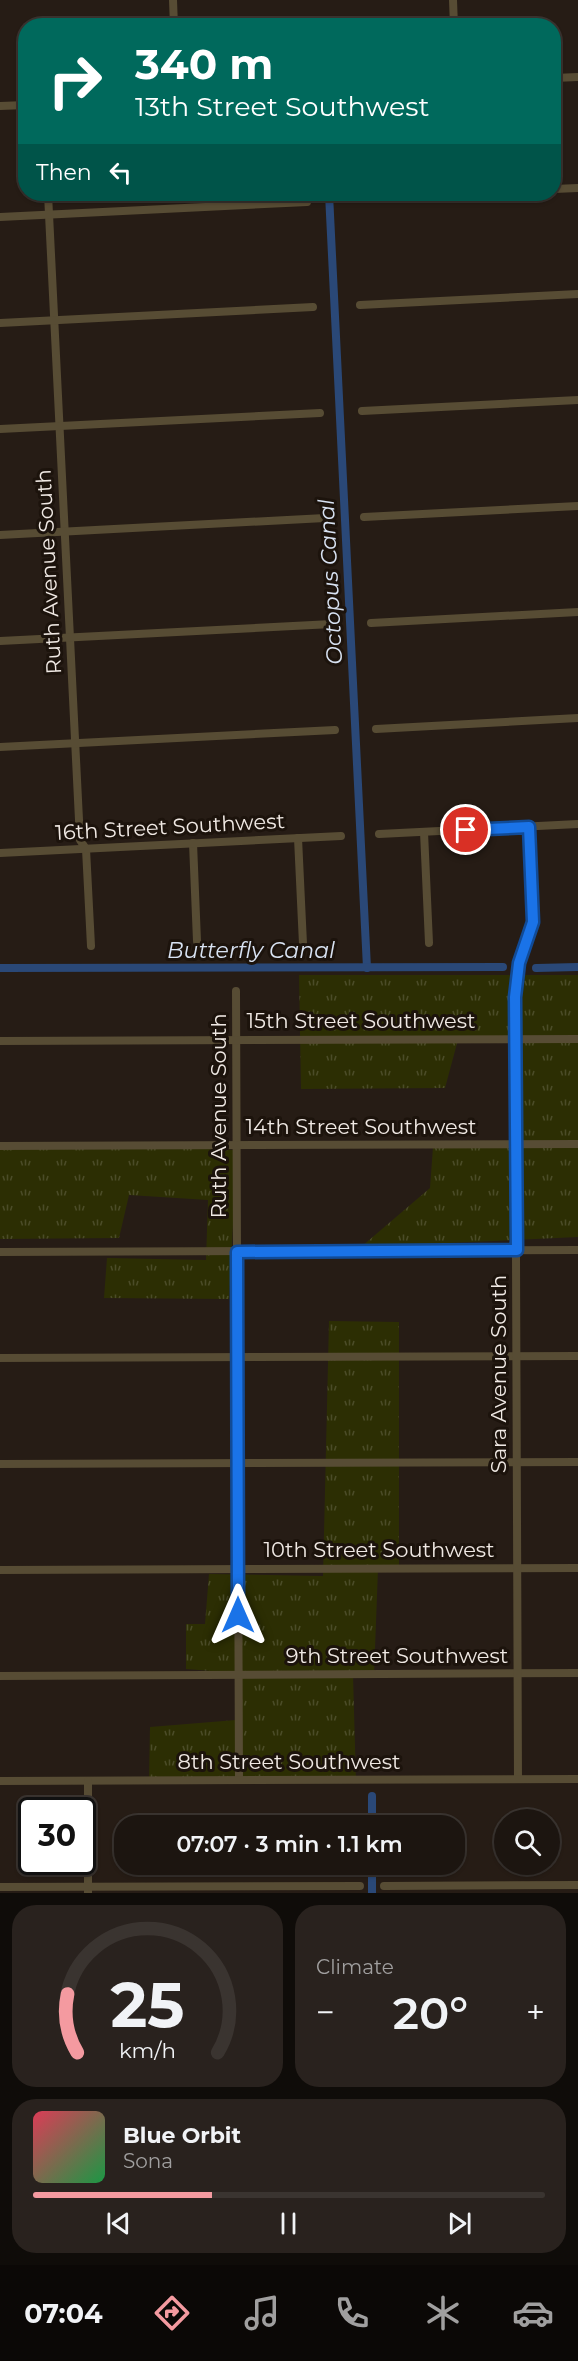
<!DOCTYPE html>
<html lang="en">
<head>
<meta charset="utf-8">
<style>
  :root { --surface:#1c1510; --page:#29221e; --text:#f1f3f6; --muted:#a09f9f; --line:#3a3430; --accent:#f49aa0 }
  body { margin:0; font-family:Montserrat,sans-serif; background:var(--page); color:var(--text); height:100vh; display:flex; flex-direction:column; font-size:22px; white-space:nowrap }
  * { box-sizing:border-box; margin:0 }
  p { font-size:20px; color:var(--muted) }
  .icon { flex:none; width:33px; height:33px; fill:none; stroke:currentColor; stroke-width:2; stroke-linecap:round; stroke-linejoin:round }
  .map { position:relative; height:1893px; overflow:hidden }
  .sheet { display:flex; flex-direction:column; gap:12px; padding:12px; background:#0f0c09; flex:1 }
  .sheet>* { flex:none }
  .top-card { position:absolute; left:18px; top:18px; width:543px; height:183px; border-radius:24px; box-shadow:0 2px 4px #0004,0 0 0 2px var(--line); background:#00695c; color:#fff; overflow:hidden }
  .fabs { position:absolute; left:494px; top:1809px; display:grid; gap:12px }
  .fabs a { display:grid; place-items:center; width:66px; height:66px; border-radius:50%; background:var(--surface); box-shadow:0 2px 4px #0004,0 0 0 2px var(--line); font-size:30px }
  .speed { position:absolute; left:18px; top:1797px; display:flex; gap:12px; font-size:30px; font-weight:700; text-align:center }
  .speed>* { display:grid; place-content:center; width:78px; height:78px; border-radius:50%; background:var(--surface); box-shadow:0 2px 4px #0004,0 0 0 2px var(--line); line-height:1 }
  .speed .limit { border:3px solid #111; border-radius:9px; background:#fff; color:#111 }
  .pin { position:absolute; display:grid; place-items:center; width:51px; height:51px; color:#fff; margin:-26px; border:3px solid #fff; border-radius:50%; box-shadow:0 2px 6px #0007 }
  .me { position:absolute; width:66px; margin:-33px; rotate:0deg; stroke-linejoin:round; filter:drop-shadow(0 0 4px #0008) }
  .turn { display:flex; align-items:center; gap:21px; height:126px; padding:0 18px; font-size:27px }
  .turn .icon { width:78px; height:78px; stroke-width:2.5 }
  .turn b { display:block; font-size:42px; line-height:51px }
  .then { display:flex; align-items:center; height:57px; padding:0 18px; background:#0003; gap:12px; font-size:22px }
  .big { font-size:45px; font-weight:600; line-height:1.1 }
  .sheet .tile { flex:1; display:flex; flex-direction:column; justify-content:center; gap:9px; min-width:0; padding:0 21px; border-radius:24px; background:var(--page) }
  .sheet .dial { align-items:center; gap:0 }
  .dial svg { height:156px; overflow:visible; fill:none; stroke:var(--line); stroke-width:7; stroke-linecap:round; text-anchor:middle }
  .dial text { fill:var(--text); stroke:none }
  .song { display:flex; align-items:center; gap:18px }
  .cover { width:72px; height:72px; border-radius:9px; background:linear-gradient(135deg,hsl(350 70% 55%),hsl(140 70% 35%)) }
  .played { height:6px; border-radius:3px; background:linear-gradient(90deg,var(--accent) 35%,var(--line) 35%) }
  .keys { display:flex; justify-content:space-around; direction:ltr }
  .heat { display:flex; justify-content:space-between; align-items:center; font-size:33px; direction:ltr }
  .sheet .tiles { flex:1; display:grid; gap:12px; grid-template-columns:1fr 1fr }
  .tile:last-child { grid-column:span 2 }
  .trip { position:absolute; left:114px; top:1815px; width:351px; height:60px; border-radius:24px; background:var(--surface); box-shadow:0 2px 4px #0004,0 0 0 2px var(--line); font-weight:600; line-height:60px; text-align:center }
  .menu { display:flex; height:96px; justify-content:space-around; align-items:center; background:#0b0806; color:var(--muted) }
  .menu .icon { width:42px; height:42px }
  .menu .on { color:var(--accent) }
  .menu b { font-size:27px; color:var(--text) }
  .map>svg:first-child { display:block }
</style>
</head>
<body>
<div class="map">
<svg width="578" height="1893" viewBox="0 0 578 1893">
  <defs>
    <pattern id="grass-tufts" width="24" height="20" patternUnits="userSpaceOnUse" patternTransform="scale(1.5)"><rect width="24" height="20" fill="#2c2e03"/><path d="M3 7l-1-3M5 7V3M7 7l1-3M15 17l-1-3M17 17v-4M19 17l1-3" fill="none" stroke="#4b4c28"/></pattern>
  </defs>
  <rect width="100%" height="100%" fill="#261c15"/>
  <!-- grass -->
  <g fill="url(#grass-tufts)">
    <path d="M299,975H578V1237L361,1247L430,1188L433,1147H512V1037L459,1036L445,1088L301,1089Z"/>
    <path d="M0,1142L237,1150L229,1299L104,1298L107,1258L206,1260L208,1200L129,1195L119,1238L0,1239Z"/>
    <path d="M329,1321L399,1322V1569H378L374,1675H353L356,1782L149,1779L150,1727L236,1720L237,1673L186,1669V1624H205L209,1574L323,1576Z"/>
  </g>
  <g fill="none" stroke-linecap="round" stroke-linejoin="round">
    <!-- canal -->
    <g stroke="#2a4877" stroke-width="8">
      <path d="M329,194L367,968"/>
      <path d="M0,968L503,967"/>
      <path d="M536,968L578,967"/>
      <path d="M372,1826V1796"/>
      <path d="M372,1893V1864"/>
    </g>
    <!-- minor -->
    <g stroke="#574c34" stroke-width="8">
      <path d="M173,0L174,26"/>
      <path d="M453,0L454,26"/>
      <path d="M554,78L578,77"/>
      <path d="M0,106L26,105"/>
      <path d="M554,189L578,188"/>
      <path d="M48,194L80,840L86,849L91,946"/>
      <path d="M349,199L468,194"/>
      <path d="M0,217L307,202"/>
      <path d="M360,305L578,294"/>
      <path d="M0,323L313,307"/>
      <path d="M362,411L578,400"/>
      <path d="M0,429L320,413"/>
      <path d="M364,517L578,506"/>
      <path d="M0,535L325,518"/>
      <path d="M371,623L578,612"/>
      <path d="M0,641L332,624"/>
      <path d="M376,729L578,718"/>
      <path d="M0,747L335,730"/>
      <path d="M424,832L429,943"/>
      <path d="M379,834L578,824"/>
      <path d="M298,838L303,944"/>
      <path d="M193,843L197,941"/>
      <path d="M0,853L341,836"/>
      <path d="M236,991L239,1780"/>
      <path d="M0,1041L578,1039"/>
      <path d="M0,1146L578,1144"/>
      <path d="M0,1252L578,1250"/>
      <path d="M0,1358L578,1356"/>
      <path d="M0,1464L578,1462"/>
      <path d="M0,1570L578,1568"/>
      <path d="M0,1676L578,1673"/>
      <path d="M518,1779L515,997L519,962L533,922L529,827"/>
      <path d="M0,1781L578,1779"/>
      <path d="M88,1781V1893"/>
      <path d="M384,1886L578,1885"/>
      <path d="M0,1887L360,1886"/>
    </g>
  </g>
  <g fill="none" stroke-linecap="round" stroke-linejoin="round">
    <defs>
      <path id="route" d="M238,1615L237,1252L517,1250L515,997L519,963L533,922L529,827L466,830"/>
    </defs>
    <!-- route casing -->
    <use href="#route" stroke="#114b97" stroke-width="15"/>
    <!-- route -->
    <use href="#route" stroke="#1a73e8" stroke-width="10"/>
  </g>
  <g text-anchor="middle" stroke-width="6" stroke-linejoin="round" paint-order="stroke">
    <!-- street labels -->
    <g font-size="21" fill="#f0e9e4" stroke="#1c130c">
      <text transform="translate(49 572) rotate(-93)" y="7">Ruth Avenue South</text>
      <text transform="translate(170 827) rotate(-3)" y="7">16th Street Southwest</text>
      <text x="361" y="1028">15th Street Southwest</text>
      <text transform="translate(219 1116) rotate(-90)" y="7">Ruth Avenue South</text>
      <text x="361" y="1134">14th Street Southwest</text>
      <text transform="translate(499 1374) rotate(-90)" y="7">Sara Avenue South</text>
      <text x="379" y="1557">10th Street Southwest</text>
      <text x="397" y="1663">9th Street Southwest</text>
      <text x="289" y="1769">8th Street Southwest</text>
    </g>
    <!-- water labels -->
    <g font-size="22" font-style="italic" fill="#d9e3f3" stroke="#1c130c">
      <text transform="translate(330 582) rotate(-93)" y="8">Octopus Canal</text>
      <text x="251" y="958">Butterfly Canal</text>
    </g>
  </g>
</svg>
<div class="fabs">
<a><svg class="icon" aria-label="search" viewBox="0 0 24 24"><circle cx="10" cy="10" r="6"/><path d="M15 15l6 6"/></svg></a>
</div>
<div class="speed"><div class="limit">30</div></div>
<div class="pin" style="left:466px;top:830px;background:#d93025"><svg class="icon" aria-label="arrive" viewBox="0 0 24 24"><path d="M6 21V4h12l-3 4 3 4H6"/></svg></div>
<svg class="me" style="left:238px;top:1615px" viewBox="-20 -20 40 40"><path d="M0-17L14 15 0 8-14 15z" fill="#1a73e8" stroke="#fff" stroke-width="4"/></svg>
<div class="trip">07:07 · 3 min · 1.1 km</div>
<div class="top-card">
<div class="turn"><svg class="icon" aria-label="right" viewBox="0 0 24 24"><path d="M7 20v-9h11M14 6l5 5-5 5"/></svg><div><b>340 m</b>13th Street Southwest</div></div>
<div class="then">Then<svg class="icon" aria-label="left" viewBox="0 0 24 24"><path d="M17 20v-9H6M10 6l-5 5 5 5"/></svg></div>
</div>
</div>
<section class="sheet">
<div class="tiles">
<div class="tile dial"><svg viewBox="0 0 100 80">
<path d="M14 69A42 42 0 1 1 86 69"/>
<path d="M14 69A42 42 0 0 1 9 39" stroke="#f49aa0"/>
<text x="50" y="56" font-size="32" font-weight="700">25</text>
<text x="50" y="72" font-size="11">km/h</text>
</svg></div>
<div class="tile"><p>Climate</p>
<div class="heat"><a>−</a><b class="big">20°</b><a>+</a></div>
</div>
<div class="tile">
<div class="song"><i class="cover"></i><div><b>Blue Orbit</b><p>Sona</p></div></div>
<div class="played"></div>
<div class="keys"><svg class="icon" aria-label="previous" viewBox="0 0 24 24"><path d="M18 5L8 12l10 7zM5 5v14"/></svg><svg class="icon" aria-label="pause" viewBox="0 0 24 24"><path d="M8 5v14M16 5v14"/></svg><svg class="icon" aria-label="next" viewBox="0 0 24 24"><path d="M6 5l10 7-10 7zM19 5v14"/></svg></div>
</div>
</div>
</section>
<nav class="menu">
<b>07:04</b>
<svg class="icon on" aria-label="directions" viewBox="0 0 24 24"><path d="M12 3l9 9-9 9-9-9zM9 14v-3h6M13 9l2 2-2 2"/></svg>
<svg class="icon" aria-label="music" viewBox="0 0 24 24"><path d="M9 18V5l10-2v13"/><circle cx="6" cy="18" r="3"/><circle cx="16" cy="16" r="3"/></svg>
<svg class="icon" aria-label="phone" viewBox="0 0 24 24"><path d="M5 4h4l2 5-3 2q2 4 5 5l2-3 5 2v4C11 20 4 13 5 4z"/></svg>
<svg class="icon" aria-label="climate" viewBox="0 0 24 24"><path d="M12 3v18M4 7l16 10M4 17L20 7"/></svg>
<svg class="icon" aria-label="car" viewBox="0 0 24 24"><path d="M5 17H2v-5l4-1 3-4h7l3 4 3 1v5h-3M9 17h6M6 11h13"/><circle cx="7" cy="17" r="2"/><circle cx="17" cy="17" r="2"/></svg>
</nav>
</body>
</html>
